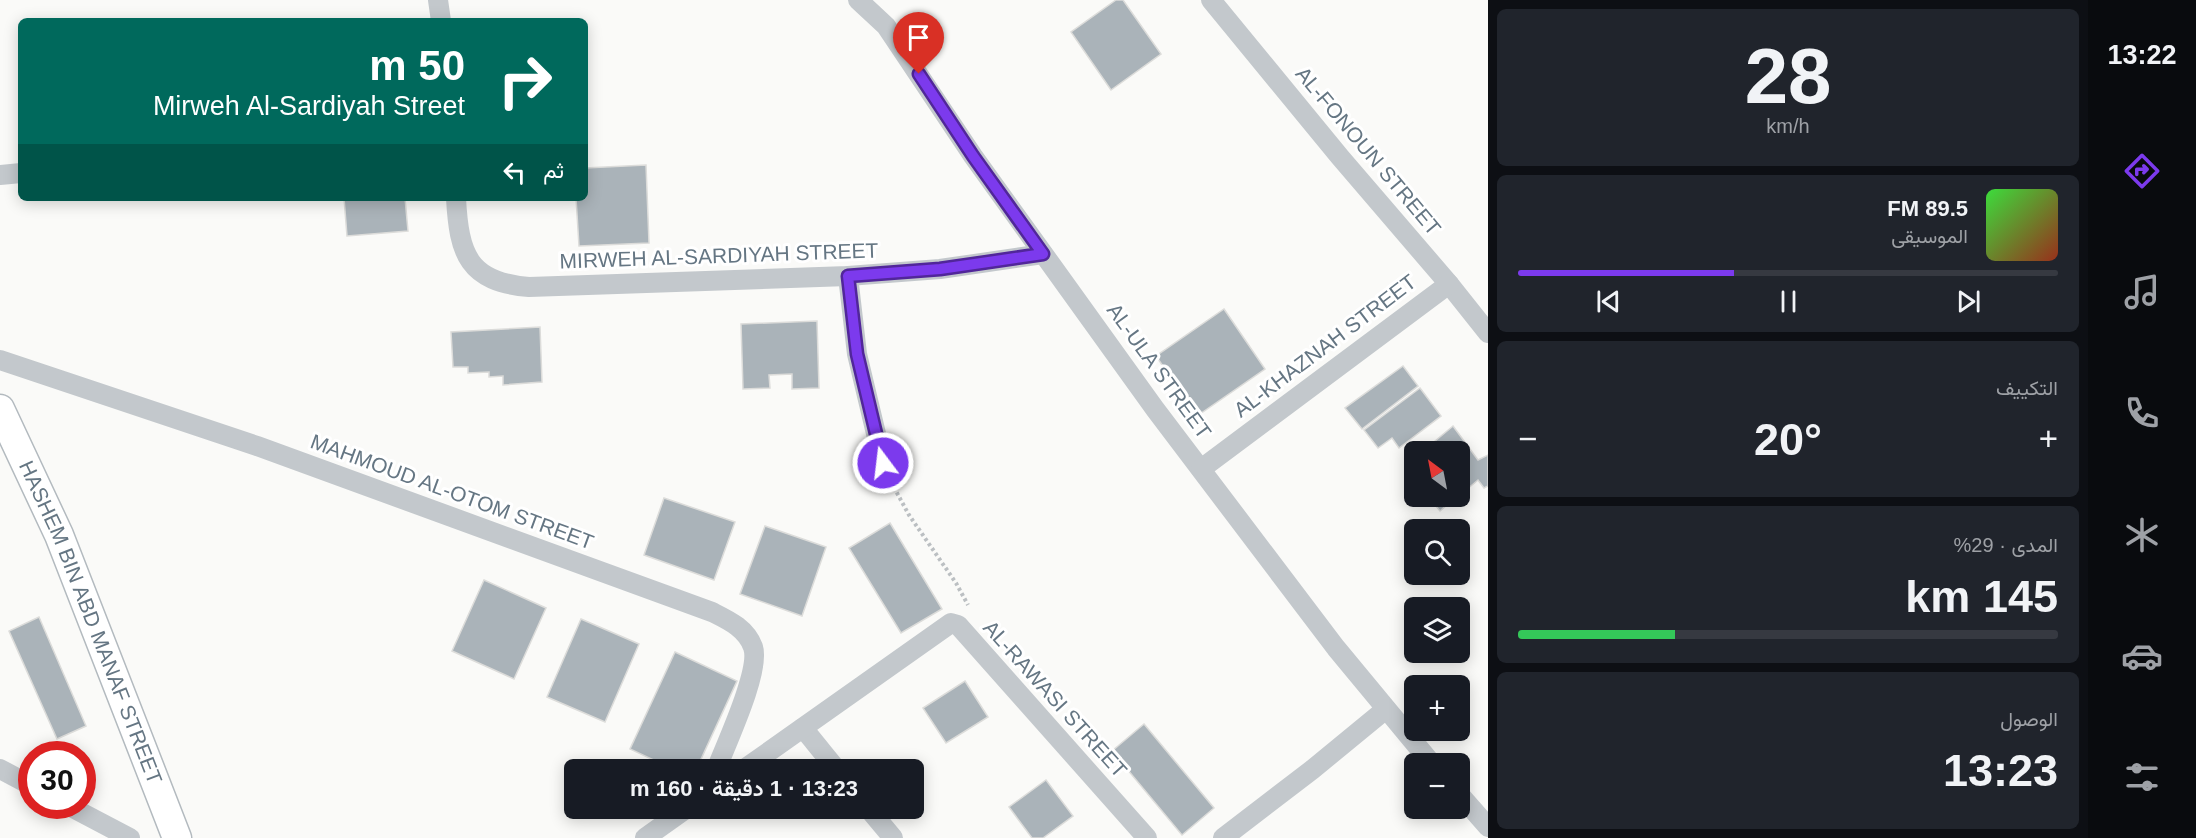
<!DOCTYPE html>
<html lang="ar">
<head>
<meta charset="utf-8">
<style>
  :root { --surface:#171b24; --page:#20242c; --text:#f1f3f6; --muted:#9ea1a6; --line:#363941; --accent:#7c3aed }
  body { margin:0; font-family:Arial,Vazirmatn,sans-serif; background:var(--page); color:var(--text); direction:rtl; height:100vh; display:flex; flex-direction:column; font-size:22px; white-space:nowrap }
  * { box-sizing:border-box; margin:0 }
  p { font-size:20px; color:var(--muted) }
  .icon { flex:none; width:33px; height:33px; fill:none; stroke:currentColor; stroke-width:2; stroke-linecap:round; stroke-linejoin:round }
  .map { position:relative; flex:1; overflow:hidden; direction:ltr }
  .details { display:flex; flex-direction:column; gap:9px; padding:9px; background:#0d0f14; width:600px }
  .details>* { flex:none }
  .guide { position:absolute; left:18px; top:18px; width:570px; height:183px; border-radius:9px; box-shadow:0 3px 15px #0003; direction:rtl; background:#00695c; color:#fff; overflow:hidden }
  .needle { width:39px; rotate:328deg }
  .tools { position:absolute; left:1404px; top:441px; display:grid; gap:12px }
  .tools a { display:grid; place-items:center; width:66px; height:66px; border-radius:9px; background:var(--surface); box-shadow:0 3px 15px #0003; font-size:30px }
  .speed { position:absolute; left:18px; top:741px; display:flex; gap:12px; font-size:30px; font-weight:700; text-align:center }
  .speed>* { display:grid; place-content:center; width:78px; height:78px; border-radius:50%; background:var(--surface); box-shadow:0 3px 15px #0003; line-height:1 }
  .speed .limit { border:9px solid #d22; background:#fff; color:#111 }
  .pin { position:absolute; display:grid; place-items:center; width:51px; height:51px; color:#fff; margin:-62px -26px; border-radius:50% 50% 50% 0; rotate:-45deg; box-shadow:0 0 6px #0007 }
  .pin .icon { rotate:45deg }
  .me { position:absolute; width:66px; margin:-33px; rotate:345deg; stroke-linejoin:round; filter:drop-shadow(0 0 4px #0008) }
  .turn { display:flex; align-items:center; gap:21px; height:126px; padding:0 24px; font-size:27px }
  .turn .icon { width:78px; height:78px; stroke-width:2.5 }
  .turn b { display:block; font-size:42px; line-height:51px }
  .then { display:flex; align-items:center; height:57px; padding:0 24px; background:#0003; gap:12px; font-size:22px }
  .big { font-size:45px; font-weight:600; line-height:1.1 }
  .details .widget { flex:1; display:flex; flex-direction:column; justify-content:center; gap:9px; min-width:0; padding:0 21px; border-radius:9px; background:var(--page) }
  .details .dial { align-items:center; gap:0 }
  .dial b { font-size:78px; line-height:1 }
  .song { display:flex; align-items:center; gap:18px }
  .cover { width:72px; height:72px; border-radius:9px; background:linear-gradient(135deg,hsl(120 70% 55%),hsl(10 70% 35%)) }
  .played { height:6px; border-radius:3px; background:linear-gradient(90deg,var(--accent) 40%,var(--line) 40%) }
  .keys { display:flex; justify-content:space-around; direction:ltr }
  .heat { display:flex; justify-content:space-between; align-items:center; font-size:33px; direction:ltr }
  .charge { height:9px; border-radius:4px; background:linear-gradient(90deg,#34c759 29%,var(--line) 0) }
  .trip { position:absolute; left:564px; top:759px; width:360px; height:60px; border-radius:9px; background:var(--surface); box-shadow:0 3px 15px #0003; font-weight:600; line-height:60px; text-align:center; direction:rtl }
  main { display:flex; flex:1; min-height:0 }
  .menu { display:flex; flex-direction:column; width:108px; justify-content:space-around; align-items:center; background:#090b0e; color:var(--muted) }
  .menu .icon { width:42px; height:42px }
  .menu .active { color:var(--accent) }
  .menu b { font-size:27px; color:var(--text) }
  .map>svg:first-child { display:block }
</style>
</head>
<body>
<main>
<nav class="menu">
<b>13:22</b>
<svg class="icon active" aria-label="directions" viewBox="0 0 24 24"><path d="M12 3l9 9-9 9-9-9zM9 14v-3h6M13 9l2 2-2 2"/></svg>
<svg class="icon" aria-label="music" viewBox="0 0 24 24"><path d="M9 18V5l10-2v13"/><circle cx="6" cy="18" r="3"/><circle cx="16" cy="16" r="3"/></svg>
<svg class="icon" aria-label="phone" viewBox="0 0 24 24"><path d="M5 4h4l2 5-3 2q2 4 5 5l2-3 5 2v4C11 20 4 13 5 4z"/></svg>
<svg class="icon" aria-label="climate" viewBox="0 0 24 24"><path d="M12 3v18M4 7l16 10M4 17L20 7"/></svg>
<svg class="icon" aria-label="car" viewBox="0 0 24 24"><path d="M5 17H2v-5l4-1 3-4h7l3 4 3 1v5h-3M9 17h6M6 11h13"/><circle cx="7" cy="17" r="2"/><circle cx="17" cy="17" r="2"/></svg>
<svg class="icon" aria-label="filters" viewBox="0 0 24 24"><path d="M4 7h16M4 17h16"/><circle cx="9" cy="7" r="2"/><circle cx="15" cy="17" r="2"/></svg>
</nav>
<section class="details">
<div class="widget dial"><b>28</b><p>km/h</p></div>
<div class="widget">
<div class="song"><i class="cover"></i><div><b>89.5 FM</b><p>الموسيقى</p></div></div>
<div class="played"></div>
<div class="keys"><svg class="icon" aria-label="previous" viewBox="0 0 24 24"><path d="M18 5L8 12l10 7zM5 5v14"/></svg><svg class="icon" aria-label="pause" viewBox="0 0 24 24"><path d="M8 5v14M16 5v14"/></svg><svg class="icon" aria-label="next" viewBox="0 0 24 24"><path d="M6 5l10 7-10 7zM19 5v14"/></svg></div>
</div>
<div class="widget"><p>التكييف</p>
<div class="heat"><a>−</a><b class="big">20°</b><a>+</a></div>
</div>
<div class="widget"><p>المدى · 29%</p><b class="big">145 km</b><div class="charge"></div></div>
<div class="widget"><p>الوصول</p><b class="big">13:23</b></div>
</section>
<div class="map">
<svg width="1488" height="838" viewBox="0 0 1488 838">
  <rect width="100%" height="100%" fill="#fafaf8"/>
  <!-- building -->
  <g fill="#aab3b9" stroke="#dcdcda" stroke-width="1.5">
    <path d="M1116,0H1123L1161,54L1111,90L1071,32Z"/>
    <path d="M646,165L649,243L579,246L576,198H585V168Z"/>
    <path d="M344,198H405L408,231L347,236Z"/>
    <path d="M1224,309L1265,369L1197,416L1156,356Z"/>
    <path d="M817,321L819,388L792,389V374L769,375L770,388L743,389L741,324Z"/>
    <path d="M540,327L542,382L503,385V376L489,377V372L468,373V367H453L451,332Z"/>
    <path d="M1403,366L1418,386L1362,429L1345,408Z"/>
    <path d="M1420,388L1441,416L1399,448L1392,438L1378,448L1364,430Z"/>
    <path d="M1453,426L1478,460L1488,455V486L1484,488L1478,480L1460,495V452H1422Z"/>
    <path d="M1428,496H1457L1440,511Z"/>
    <path d="M664,498L735,522L714,580L644,555Z"/>
    <path d="M890,523L942,609L901,633L849,548Z"/>
    <path d="M765,526L826,547L802,616L740,594Z"/>
    <path d="M484,580L546,608L514,679L452,651Z"/>
    <path d="M39,617L86,726L57,739L9,631Z"/>
    <path d="M581,619L639,644L605,722L547,697Z"/>
    <path d="M675,652L737,681L696,770H675L630,749Z"/>
    <path d="M965,681L988,717L946,743L923,708Z"/>
    <path d="M1144,724L1214,808L1182,835L1112,751Z"/>
    <path d="M1046,780L1073,816L1043,838H1032L1009,807Z"/>
  </g>
  <g fill="none" stroke-linecap="round" stroke-linejoin="round">
    <defs>
      <g id="secondary">
        <path id="s1" d="M0,409L59,535L177,838"/>
      </g>
    </defs>
    <!-- secondary casing -->
    <use href="#secondary" stroke="#b3babf" stroke-width="31"/>
    <!-- path -->
    <path stroke="#bbbfc2" stroke-width="4" stroke-dasharray="3 3" stroke-linecap="butt" d="M891,482L909,515L956,583L968,605"/>
    <!-- street -->
    <g stroke="#c3c8cc" stroke-width="20">
      <path d="M438,0L441,21"/>
      <path d="M858,0L886,26L973,156L1155,409L1336,648L1432,764"/>
      <path d="M1211,0L1340,157L1449,284L1488,333"/>
      <path d="M0,175L21,173"/>
      <path d="M456,198C459,254 468,282 529,287L848,276L940,269L1043,254"/>
      <path d="M848,276L857,354L883,463"/>
      <path d="M0,360L257,446L712,612C728,620 746,628 753,647C761,670 726,744 716,770"/>
      <path d="M1201,469L1449,284"/>
      <path d="M803,728L837,770"/>
      <path d="M0,769L32,786"/>
      <path d="M743,770L951,623L958,625L1147,838"/>
      <path d="M1460,795L1488,827"/>
      <path d="M69,806L130,838"/>
      <path d="M868,808L893,838"/>
      <path d="M645,838L687,808"/>
      <path d="M1223,838L1313,769L1386,709"/>
    </g>
    <!-- secondary -->
    <use href="#secondary" stroke="#fff" stroke-width="28"/>
  </g>
  <g fill="none" stroke-linecap="round" stroke-linejoin="round">
    <defs>
      <path id="route" d="M883,463L857,354L848,276L940,269L1043,254L973,156L919,74"/>
    </defs>
    <!-- route casing -->
    <use href="#route" stroke="#51269a" stroke-width="15"/>
    <!-- route -->
    <use href="#route" stroke="#7c3aed" stroke-width="10"/>
  </g>
  <g text-anchor="middle" stroke-width="6" stroke-linejoin="round" paint-order="stroke">
    <!-- street labels -->
    <g font-size="21" fill="#657683" stroke="#fff">
      <text transform="translate(1368 151) rotate(50)" y="7">AL-FONOUN STREET</text>
      <text transform="translate(719 256) rotate(-2)" y="7">MIRWEH AL-SARDIYAH STREET</text>
      <text transform="translate(1325 346) rotate(-37)" y="7">AL-KHAZNAH STREET</text>
      <text transform="translate(1159 371) rotate(54)" y="7">AL-ULA STREET</text>
      <text transform="translate(452 492) rotate(20)" y="7">MAHMOUD AL-OTOM STREET</text>
      <text dy="7" stroke="none"><textPath href="#s1" startOffset="232">HASHEM BIN ABD MANAF STREET</textPath></text>
      <text transform="translate(1055 699) rotate(48)" y="7">AL-RAWASI STREET</text>
    </g>
  </g>
</svg>
<div class="tools">
<a><svg class="needle" viewBox="-14 -14 28 28"><path d="M0-13l5 13h-10z" fill="#e53935"/><path d="M0 13l5-13h-10z" fill="#9ea1a6"/></svg></a>
<a><svg class="icon" aria-label="search" viewBox="0 0 24 24"><circle cx="10" cy="10" r="6"/><path d="M15 15l6 6"/></svg></a>
<a><svg class="icon" aria-label="layers" viewBox="0 0 24 24"><path d="M12 4l9 5-9 5-9-5zM3 14l9 5 9-5"/></svg></a>
<a>+</a>
<a>−</a>
</div>
<div class="speed"><div class="limit">30</div></div>
<div class="pin" style="left:919px;top:74px;background:#d93025"><svg class="icon" aria-label="arrive" viewBox="0 0 24 24"><path d="M6 21V4h12l-3 4 3 4H6"/></svg></div>
<svg class="me" style="left:883px;top:463px" viewBox="-20 -20 40 40"><circle r="17" fill="#7c3aed" stroke="#fff" stroke-width="3"/><path d="M0-11L8 9 0 5-8 9z" fill="#fff"/></svg>
<div class="trip">13:23 · 1 دقيقة · 160 m</div>
<div class="guide">
<div class="turn"><svg class="icon" aria-label="right" viewBox="0 0 24 24"><path d="M7 20v-9h11M14 6l5 5-5 5"/></svg><div><b>50 m</b>Mirweh Al-Sardiyah Street</div></div>
<div class="then">ثم<svg class="icon" aria-label="left" viewBox="0 0 24 24"><path d="M17 20v-9H6M10 6l-5 5 5 5"/></svg></div>
</div>
</div>
</main>
</body>
</html>
